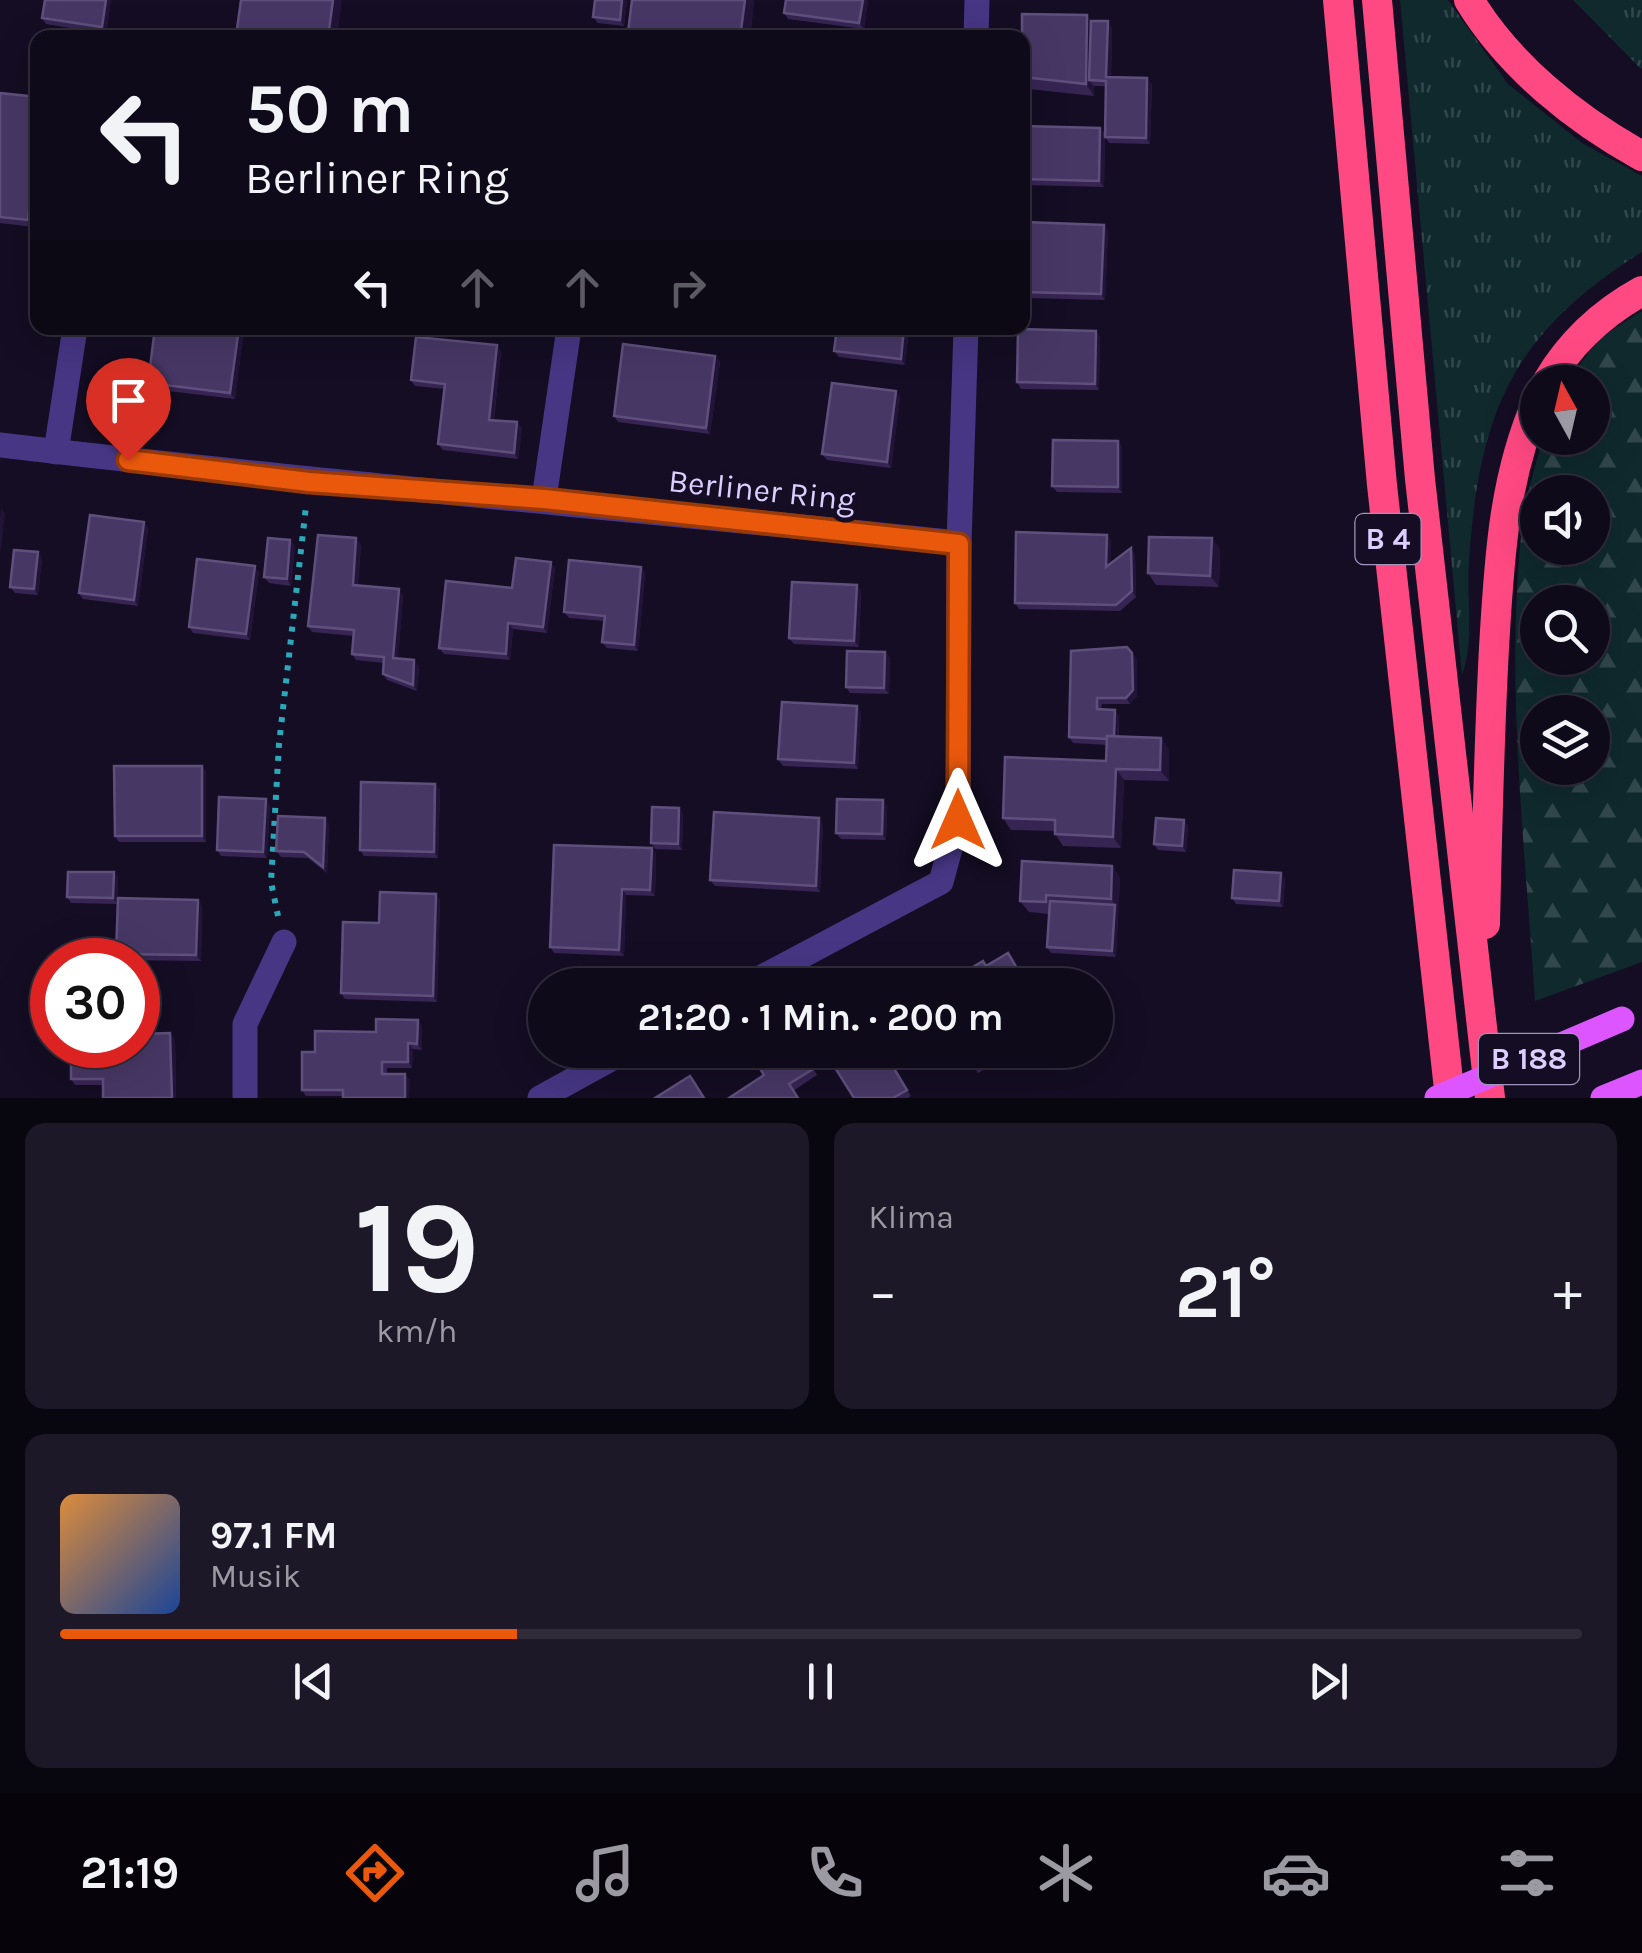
<!DOCTYPE html>
<html lang="de">
<head>
<meta charset="utf-8">
<style>
  :root { --surface:#0f0a1a; --page:#1d1827; --text:#f1f3f6; --muted:#9b9aa2; --line:#2f2b39; --accent:#ea580c }
  body { margin:0; font-family:Karla,sans-serif; background:var(--page); color:var(--text); height:100vh; display:flex; flex-direction:column; font-size:38px; white-space:nowrap }
  * { box-sizing:border-box; margin:0 }
  p { font-size:32px; color:var(--muted) }
  .icon { flex:none; width:55px; height:55px; fill:none; stroke:currentColor; stroke-width:2; stroke-linecap:round; stroke-linejoin:round }
  .map { position:relative; height:1098px; overflow:hidden }
  .details { display:flex; flex-direction:column; gap:25px; padding:25px; background:#08060e; flex:1 }
  .details>* { flex:none }
  .hud { position:absolute; left:30px; top:30px; width:1000px; height:305px; border-radius:20px; box-shadow:0 10px 40px #0002,0 0 0 2px var(--line); background:#0f0a1a; color:var(--text); overflow:hidden }
  .needle { width:65px; rotate:352deg }
  .controls { position:absolute; left:1520px; top:365px; display:grid; gap:20px }
  .controls a { display:grid; place-items:center; width:90px; height:90px; border-radius:50%; background:var(--surface); box-shadow:0 10px 40px #0002,0 0 0 2px var(--line); font-size:50px }
  .speed { position:absolute; left:30px; top:938px; display:flex; gap:20px; font-size:50px; font-weight:700; text-align:center }
  .speed>* { display:grid; place-content:center; width:130px; height:130px; border-radius:50%; background:var(--surface); box-shadow:0 10px 40px #0002,0 0 0 2px var(--line); line-height:1 }
  .speed .limit { border:15px solid #d22; background:#fff; color:#111 }
  .pin { position:absolute; display:grid; place-items:center; width:85px; height:85px; color:#fff; margin:-102px -42px; border-radius:50% 50% 50% 0; rotate:-45deg; box-shadow:0 0 10px #0007 }
  .pin .icon { rotate:45deg }
  .me { position:absolute; width:110px; margin:-55px; rotate:0deg; stroke-linejoin:round; filter:drop-shadow(0 0 8px #0008) }
  .turn { display:flex; align-items:center; gap:35px; height:210px; padding:0 50px; font-size:45px }
  .turn .icon { width:130px; height:130px; stroke-width:2.5 }
  .turn b { display:block; font-size:70px; line-height:85px }
  .lanes { display:flex; align-items:center; height:95px; padding:0 50px; background:#0003; justify-content:center; gap:50px; direction:ltr }
  .lanes .off { opacity:.35 }
  .big { font-size:75px; font-weight:700; line-height:1.1 }
  .details .card { flex:1; display:flex; flex-direction:column; justify-content:center; gap:15px; min-width:0; padding:0 35px; border-radius:20px; background:var(--page) }
  .details .dial { align-items:center; gap:0 }
  .dial b { font-size:130px; line-height:1 }
  .song { display:flex; align-items:center; gap:30px }
  .cover { width:120px; height:120px; border-radius:15px; background:linear-gradient(135deg,hsl(30 70% 55%),hsl(220 70% 35%)) }
  .played { height:10px; border-radius:5px; background:linear-gradient(90deg,var(--accent) 30%,var(--line) 30%) }
  .keys { display:flex; justify-content:space-around; direction:ltr }
  .heat { display:flex; justify-content:space-between; align-items:center; font-size:55px; direction:ltr }
  .details .tiles { flex:1; display:grid; gap:25px; grid-template-columns:1fr 1fr }
  .card:last-child { grid-column:span 2 }
  .trip { position:absolute; left:528px; top:968px; width:585px; height:100px; border-radius:50px; background:var(--surface); box-shadow:0 10px 40px #0002,0 0 0 2px var(--line); font-weight:700; line-height:100px; text-align:center }
  .tabs { display:flex; height:160px; justify-content:space-around; align-items:center; background:#06040a; color:var(--muted) }
  .tabs .icon { width:70px; height:70px }
  .tabs .selected { color:var(--accent) }
  .tabs b { font-size:45px; color:var(--text) }
  .map>svg:first-child { display:block }
</style>
</head>
<body>
<div class="map">
<svg width="1642" height="1098" viewBox="0 0 1642 1098">
  <defs>
    <pattern id="grass-tufts" width="24" height="20" patternUnits="userSpaceOnUse" patternTransform="scale(2.5)"><rect width="24" height="20" fill="#0f292d"/><path d="M3 7l-1-3M5 7V3M7 7l1-3M15 17l-1-3M17 17v-4M19 17l1-3" fill="none" stroke="#31474c"/></pattern>
    <pattern id="forest-firs" width="22" height="20" patternUnits="userSpaceOnUse" patternTransform="scale(2.5)"><rect width="22" height="20" fill="#0f292d"/><path d="M5 1l3.5 6h-7zM16 11l3.5 6h-7z" fill="#31474c"/></pattern>
  </defs>
  <rect width="100%" height="100%" fill="#140d23"/>
  <!-- grass -->
  <g fill="url(#grass-tufts)">
    <path d="M1400,0H1448L1508,84L1582,143L1642,176V252C1513,333 1479,411 1469,561C1466,598 1475,640 1462,675Z"/>
    <path d="M1573,0H1642V69L1639,67Z"/>
  </g>
  <!-- forest -->
  <path fill="url(#forest-firs)" fill-rule="evenodd" d="M1642,311V962L1535,1001C1525,842 1504,679 1523,519C1527,492 1536,464 1543,438H1592V382H1567L1600,338ZM1538,492H1592V548H1538ZM1538,602H1592V658H1538ZM1538,712H1592V768H1538Z"/>
  <g fill="none" stroke-linecap="round" stroke-linejoin="round">
    <!-- path -->
    <path stroke="#29a9b9" stroke-width="6" stroke-dasharray="5 8" stroke-linecap="butt" d="M278,916L271,882L279,744L306,506"/>
    <!-- street -->
    <g stroke="#463684" stroke-width="25">
      <path d="M976,38L977,0"/>
      <path d="M0,445C319,483 639,509 959,543L958,819L941,882L747,985"/>
      <path d="M56,452L75,328"/>
      <path d="M544,499L569,328"/>
      <path d="M959,543L966,328"/>
      <path d="M245,1098V1024L284,942"/>
      <path d="M540,1098L627,1050"/>
    </g>
    <!-- primary -->
    <path stroke="#d5f" stroke-width="25" d="M1603,1098L1642,1082"/>
    <!-- highway -->
    <g stroke="#ff4982" stroke-width="30">
      <path d="M1338,0L1382,485L1450,1098"/>
      <path d="M1377,0L1420,479L1490,1098"/>
      <path d="M1469,0C1509,66 1575,119 1642,156"/>
      <path d="M1547,382C1570,343 1602,313 1642,291"/>
      <path d="M1485,924C1487,832 1489,740 1494,648C1499,563 1503,478 1538,400"/>
    </g>
    <!-- primary-bridge -->
    <path stroke="#d5f" stroke-width="25" d="M1437,1098L1622,1019"/>
  </g>
  <!-- wall -->
  <g fill="#362552">
    <path d="M111,0L106,34L46,24L42,18Z"/>
    <path d="M595,0H627L624,26L598,23L593,17Z"/>
    <path d="M754,0L750,38H632L628,32Z"/>
    <path d="M868,0L864,29L788,19L784,13Z"/>
    <path d="M1087,15L1091,21L1112,27L1111,77L1152,84L1150,144L1109,143L1105,137L1106,86H1094V96L1029,89L1022,80V38Z"/>
    <path d="M0,93L33,227L0,223Z"/>
    <path d="M1022,126L1100,128L1105,134L1104,187L1024,185L1022,183Z"/>
    <path d="M1108,231L1105,300L1027,298L1022,292Z"/>
    <path d="M244,328L235,399L152,389L148,383Z"/>
    <path d="M837,328H909L905,365L839,357L834,351Z"/>
    <path d="M1096,331L1100,337L1099,390L1021,389L1017,382Z"/>
    <path d="M501,351L494,420L517,422L522,428L518,459L443,450L438,444L445,389L415,386L411,380Z"/>
    <path d="M715,356L720,362L710,434L618,422L614,416Z"/>
    <path d="M900,397L891,468L827,460L822,454Z"/>
    <path d="M1118,441L1122,447V493L1057,492L1052,486Z"/>
    <path d="M144,522L148,528L138,606L83,599L79,593Z"/>
    <path d="M1107,535L1111,541L1110,564L1135,554L1136,597L1120,611L1019,609L1015,603Z"/>
    <path d="M1212,538L1220,550L1219,587L1156,585L1148,573Z"/>
    <path d="M290,540L295,546L291,586L269,583L264,577Z"/>
    <path d="M361,544L358,585L403,595L398,659L419,666L417,691L387,680L383,674L384,663L356,660L352,654L354,636L312,632L308,626Z"/>
    <path d="M42,558L38,595L15,593L10,587Z"/>
    <path d="M641,567L645,573L638,651L607,648L602,642L604,621L569,618L564,612Z"/>
    <path d="M555,568L547,633L513,629L510,660L444,654L439,648L512,588Z"/>
    <path d="M259,572L250,640L193,633L189,627Z"/>
    <path d="M857,585L861,591L859,647L794,644L789,638Z"/>
    <path d="M1071,651L1137,659V696L1130,704H1102L1101,709L1119,716V737L1161,738L1169,750V781L1124,780L1121,848L1063,846L1055,834V831L1011,830L1003,818L1106,761L1107,745L1073,743L1069,737Z"/>
    <path d="M885,652L890,658L889,694L850,693L846,687Z"/>
    <path d="M857,706L861,712L858,769L783,766L778,759Z"/>
    <path d="M202,766L206,772V842H119L115,836Z"/>
    <path d="M435,784L440,790L438,858L364,856L360,850Z"/>
    <path d="M270,805L267,858L221,856L217,850Z"/>
    <path d="M887,806L886,840L841,839L836,833Z"/>
    <path d="M683,814L682,850L655,849L651,843Z"/>
    <path d="M1184,820L1188,826L1186,852L1158,850L1154,844Z"/>
    <path d="M329,824L327,873L308,858L281,857L276,851Z"/>
    <path d="M823,824L820,892L715,886L710,880Z"/>
    <path d="M652,848L656,854L655,896L626,895L624,956L554,953L550,947Z"/>
    <path d="M1112,866L1120,878L1116,957L1051,953L1047,947L1049,914L1029,912L1020,901Z"/>
    <path d="M114,872L118,878L117,904L71,903L67,897Z"/>
    <path d="M1285,879L1283,907L1236,904L1232,898Z"/>
    <path d="M436,894L440,900L437,1002L345,999L341,993L379,923Z"/>
    <path d="M198,900L202,906L201,961L120,960L116,954Z"/>
    <path d="M422,1026V1050L413,1049L412,1068H387V1074L410,1080L343,1096H306L302,1090L315,1052L376,1032Z"/>
    <path d="M175,1039L176,1098H103V1085H75L71,1079Z"/>
    <path d="M802,1050L817,1075L793,1091L729,1098Z"/>
    <path d="M883,1050L911,1096L908,1098H854Z"/>
    <path d="M943,1050H1025L995,1068L992,1065L978,1073L964,1050L949,1059Z"/>
  </g>
  <!-- shaded-wall -->
  <g fill="#211437">
    <path d="M106,0H111L106,34L102,27Z"/>
    <path d="M333,0H342L337,38H328Z"/>
    <path d="M622,0H627L624,26L620,20Z"/>
    <path d="M745,0H754L750,38H740Z"/>
    <path d="M863,0H868L864,29L859,23Z"/>
    <path d="M1087,15L1095,27L1089,80L1094,86V96L1086,84Z"/>
    <path d="M1108,21L1112,27L1111,83L1106,77Z"/>
    <path d="M1147,78L1152,84L1150,144L1146,138Z"/>
    <path d="M1100,128L1105,134L1104,187L1099,181Z"/>
    <path d="M38,143V185L33,227L28,220Z"/>
    <path d="M1104,225L1108,231L1105,300L1101,294Z"/>
    <path d="M239,328H244L235,399L230,393Z"/>
    <path d="M904,328H909L905,365L901,359Z"/>
    <path d="M1096,331L1100,337L1099,390L1095,384Z"/>
    <path d="M497,345L501,351L493,426L489,420Z"/>
    <path d="M715,356L720,362L710,434L706,428Z"/>
    <path d="M896,391L900,397L891,468L887,462Z"/>
    <path d="M517,422L522,428L518,459L514,453Z"/>
    <path d="M1118,441L1122,447V493L1118,487Z"/>
    <path d="M1,508L5,514L0,555V517Z"/>
    <path d="M144,522L148,528L138,606L134,600Z"/>
    <path d="M1107,535L1111,541L1110,573L1106,567Z"/>
    <path d="M356,538L361,544L357,591L353,585Z"/>
    <path d="M1212,538L1220,550L1219,587L1210,576Z"/>
    <path d="M290,540L295,546L291,586L287,579Z"/>
    <path d="M1131,548L1135,554L1136,597L1132,591Z"/>
    <path d="M38,552L42,558L38,595L34,589Z"/>
    <path d="M551,562L555,568L547,633L543,627Z"/>
    <path d="M255,566L259,572L250,640L246,634Z"/>
    <path d="M641,567L645,573L638,651L634,645Z"/>
    <path d="M857,585L861,591L859,647L854,641Z"/>
    <path d="M399,589L403,595L398,664L393,658Z"/>
    <path d="M508,623L513,629L510,660L506,654Z"/>
    <path d="M885,652L890,658L889,694L884,688Z"/>
    <path d="M1132,653L1137,659V696L1130,704L1126,698Z"/>
    <path d="M414,660L419,666L417,691L413,685Z"/>
    <path d="M857,706L861,712L858,769L854,763Z"/>
    <path d="M1115,710L1119,716L1118,745L1114,739Z"/>
    <path d="M1161,738L1169,750V781L1160,770Z"/>
    <path d="M202,766L206,772V842L202,836Z"/>
    <path d="M1116,769L1124,780L1121,848L1113,837Z"/>
    <path d="M435,784L440,790L438,858L434,852Z"/>
    <path d="M266,799L270,805L267,858L263,852Z"/>
    <path d="M883,800L887,806L886,840L882,834Z"/>
    <path d="M679,808L683,814L682,850L678,844Z"/>
    <path d="M325,818L329,824L327,873L323,867Z"/>
    <path d="M819,818L823,824L820,892L816,886Z"/>
    <path d="M1184,820L1188,826L1186,852L1182,846Z"/>
    <path d="M652,848L656,854L655,896L650,890Z"/>
    <path d="M1112,866L1120,878L1116,957L1112,951L1115,905L1111,899Z"/>
    <path d="M114,872L118,878L117,904L113,898Z"/>
    <path d="M1281,873L1285,879L1283,907L1279,901Z"/>
    <path d="M622,889L626,895L624,956L619,950Z"/>
    <path d="M436,894L440,900L437,1002L433,996Z"/>
    <path d="M198,900L202,906L201,961L196,955Z"/>
    <path d="M418,1020L422,1026V1050L417,1044Z"/>
    <path d="M170,1033L175,1039L176,1098H172Z"/>
    <path d="M408,1043L413,1049L412,1068L408,1062Z"/>
    <path d="M405,1074L410,1080L409,1098H405Z"/>
  </g>
  <!-- building -->
  <g fill="#473765" stroke="#5f4f7d" stroke-width="2.5">
    <path d="M45,0H106L102,27L42,18Z"/>
    <path d="M241,0H333L328,38L236,36Z"/>
    <path d="M595,0H622L620,20L593,17Z"/>
    <path d="M632,0H745L740,38H674L628,32Z"/>
    <path d="M786,0H863L859,23L784,13Z"/>
    <path d="M1022,14L1087,15L1086,84L1022,77Z"/>
    <path d="M1091,21H1108L1106,77L1147,78L1146,138L1105,137L1106,81L1089,80Z"/>
    <path d="M0,93L38,97V143L28,220L0,217Z"/>
    <path d="M1022,126L1100,128L1099,181L1022,179Z"/>
    <path d="M1025,222L1104,225L1101,294L1022,292Z"/>
    <path d="M155,328H239L230,393L148,383Z"/>
    <path d="M837,328H904L901,359L834,351Z"/>
    <path d="M1018,329L1096,331L1095,384L1017,382Z"/>
    <path d="M416,337L497,345L489,420L517,422L514,453L438,444L445,384L411,380Z"/>
    <path d="M623,344L715,356L706,428L614,416Z"/>
    <path d="M832,383L896,391L887,462L822,454Z"/>
    <path d="M1053,440L1118,441V487L1052,486Z"/>
    <path d="M90,515L144,522L134,600L79,593Z"/>
    <path d="M1016,532L1107,535L1106,567L1131,548L1132,591L1116,605L1015,603Z"/>
    <path d="M318,535L356,538L353,585L399,589L393,658L414,660L413,685L383,674L384,657L352,654L354,630L308,626Z"/>
    <path d="M1149,537L1212,538L1210,576L1148,573Z"/>
    <path d="M268,538L290,540L287,579L264,577Z"/>
    <path d="M14,550L38,552L34,589L10,587Z"/>
    <path d="M516,558L551,562L543,627L508,623L506,654L439,648L446,581L512,588Z"/>
    <path d="M197,559L255,566L246,634L189,627Z"/>
    <path d="M569,560L641,567L634,645L602,642L605,616L564,612Z"/>
    <path d="M792,582L857,585L854,641L789,638Z"/>
    <path d="M1127,647L1132,653L1133,690L1126,698H1097V709L1115,710L1114,736H1107V739L1069,737L1071,651Z"/>
    <path d="M847,651L885,652L884,688L846,687Z"/>
    <path d="M782,702L857,706L854,763L778,759Z"/>
    <path d="M1107,736L1161,738L1160,770L1116,769L1113,837L1055,834V820L1003,818L1005,757L1106,761Z"/>
    <path d="M114,766H202V836H115Z"/>
    <path d="M361,782L435,784L434,852L360,850Z"/>
    <path d="M219,797L266,799L263,852L217,850Z"/>
    <path d="M837,799L883,800L882,834L836,833Z"/>
    <path d="M652,807L679,808L678,844L651,843Z"/>
    <path d="M714,812L819,818L816,886L710,880Z"/>
    <path d="M278,816L325,818L323,867L304,852L276,851Z"/>
    <path d="M1156,818L1184,820L1182,846L1154,844Z"/>
    <path d="M554,845L652,848L650,890L622,889L619,950L550,947Z"/>
    <path d="M1022,861L1112,866L1111,899L1046,895V902L1020,901Z"/>
    <path d="M1234,870L1281,873L1279,901L1232,898Z"/>
    <path d="M68,872H114L113,898L67,897Z"/>
    <path d="M380,892L436,894L433,996L341,993L343,922L379,923Z"/>
    <path d="M118,898L198,900L196,955L116,954Z"/>
    <path d="M1050,901L1115,905L1112,951L1047,947Z"/>
    <path d="M1008,953L1027,985H943L983,961L986,966Z"/>
    <path d="M376,1019L418,1020L417,1044L408,1043V1062H382V1074H405V1098H343V1090H302V1052H315V1031L376,1032Z"/>
    <path d="M170,1033L172,1098H103V1079H71V1045H138V1034Z"/>
    <path d="M749,1050H801L813,1069L789,1084L798,1098H729L764,1075Z"/>
    <path d="M854,1050H883L907,1090L893,1098H854L832,1063Z"/>
    <path d="M963,1050H1011L991,1062L988,1059L973,1067Z"/>
    <path d="M690,1076L704,1098H655Z"/>
  </g>
  <g fill="none" stroke-linecap="round" stroke-linejoin="round">
    <defs>
      <path id="route" d="M128,460L309,482L544,499L959,544L958,820"/>
    </defs>
    <!-- route casing -->
    <use href="#route" stroke="#983908" stroke-width="25"/>
    <!-- route -->
    <use href="#route" stroke="#ea580c" stroke-width="18"/>
  </g>
  <g text-anchor="middle" stroke-width="10" stroke-linejoin="round" paint-order="stroke">
    <!-- shield labels -->
    <g fill="#140d23" stroke="#a094bd" stroke-width="2.5">
      <rect x="1355.5" y="514" width="65" height="50" rx="8"/>
      <rect x="1479" y="1034" width="100" height="50" rx="8"/>
    </g>
    <g font-size="30" font-weight="bold" fill="#dcceff">
      <text x="1388" y="549">B 4</text>
      <text x="1529" y="1069">B 188</text>
    </g>
    <!-- street labels -->
    <g font-size="32" fill="#dcceff" stroke="#140d23">
      <text transform="translate(762 490) rotate(6)" y="11">Berliner Ring</text>
    </g>
  </g>
</svg>
<div class="controls">
<a><svg class="needle" viewBox="-14 -14 28 28"><path d="M0-13l5 13h-10z" fill="#e53935"/><path d="M0 13l5-13h-10z" fill="#9b9aa2"/></svg></a>
<a><svg class="icon" aria-label="sound" viewBox="0 0 24 24"><path d="M4 9h4l5-4v14l-5-4H4zM17 9q2 3 0 6"/></svg></a>
<a><svg class="icon" aria-label="search" viewBox="0 0 24 24"><circle cx="10" cy="10" r="6"/><path d="M15 15l6 6"/></svg></a>
<a><svg class="icon" aria-label="layers" viewBox="0 0 24 24"><path d="M12 4l9 5-9 5-9-5zM3 14l9 5 9-5"/></svg></a>
</div>
<div class="speed"><div class="limit">30</div></div>
<div class="pin" style="left:128px;top:460px;background:#d93025"><svg class="icon" aria-label="arrive" viewBox="0 0 24 24"><path d="M6 21V4h12l-3 4 3 4H6"/></svg></div>
<svg class="me" style="left:958px;top:820px" viewBox="-20 -20 40 40"><path d="M0-17L14 15 0 8-14 15z" fill="#ea580c" stroke="#fff" stroke-width="4"/></svg>
<div class="trip">21:20 · 1 Min. · 200 m</div>
<div class="hud">
<div class="turn"><svg class="icon" aria-label="left" viewBox="0 0 24 24"><path d="M17 20v-9H6M10 6l-5 5 5 5"/></svg><div><b>50 m</b>Berliner Ring</div></div>
<div class="lanes"><svg class="icon" aria-label="left" viewBox="0 0 24 24"><path d="M17 20v-9H6M10 6l-5 5 5 5"/></svg><svg class="icon off" aria-label="ahead" viewBox="0 0 24 24"><path d="M12 20V5M6 11l6-6 6 6"/></svg><svg class="icon off" aria-label="ahead" viewBox="0 0 24 24"><path d="M12 20V5M6 11l6-6 6 6"/></svg><svg class="icon off" aria-label="right" viewBox="0 0 24 24"><path d="M7 20v-9h11M14 6l5 5-5 5"/></svg></div>
</div>
</div>
<section class="details">
<div class="tiles">
<div class="card dial"><b>19</b><p>km/h</p></div>
<div class="card"><p>Klima</p>
<div class="heat"><a>−</a><b class="big">21°</b><a>+</a></div>
</div>
<div class="card">
<div class="song"><i class="cover"></i><div><b>97.1 FM</b><p>Musik</p></div></div>
<div class="played"></div>
<div class="keys"><svg class="icon" aria-label="previous" viewBox="0 0 24 24"><path d="M18 5L8 12l10 7zM5 5v14"/></svg><svg class="icon" aria-label="pause" viewBox="0 0 24 24"><path d="M8 5v14M16 5v14"/></svg><svg class="icon" aria-label="next" viewBox="0 0 24 24"><path d="M6 5l10 7-10 7zM19 5v14"/></svg></div>
</div>
</div>
</section>
<nav class="tabs">
<b>21:19</b>
<svg class="icon selected" aria-label="directions" viewBox="0 0 24 24"><path d="M12 3l9 9-9 9-9-9zM9 14v-3h6M13 9l2 2-2 2"/></svg>
<svg class="icon" aria-label="music" viewBox="0 0 24 24"><path d="M9 18V5l10-2v13"/><circle cx="6" cy="18" r="3"/><circle cx="16" cy="16" r="3"/></svg>
<svg class="icon" aria-label="phone" viewBox="0 0 24 24"><path d="M5 4h4l2 5-3 2q2 4 5 5l2-3 5 2v4C11 20 4 13 5 4z"/></svg>
<svg class="icon" aria-label="climate" viewBox="0 0 24 24"><path d="M12 3v18M4 7l16 10M4 17L20 7"/></svg>
<svg class="icon" aria-label="car" viewBox="0 0 24 24"><path d="M5 17H2v-5l4-1 3-4h7l3 4 3 1v5h-3M9 17h6M6 11h13"/><circle cx="7" cy="17" r="2"/><circle cx="17" cy="17" r="2"/></svg>
<svg class="icon" aria-label="filters" viewBox="0 0 24 24"><path d="M4 7h16M4 17h16"/><circle cx="9" cy="7" r="2"/><circle cx="15" cy="17" r="2"/></svg>
</nav>
</body>
</html>
